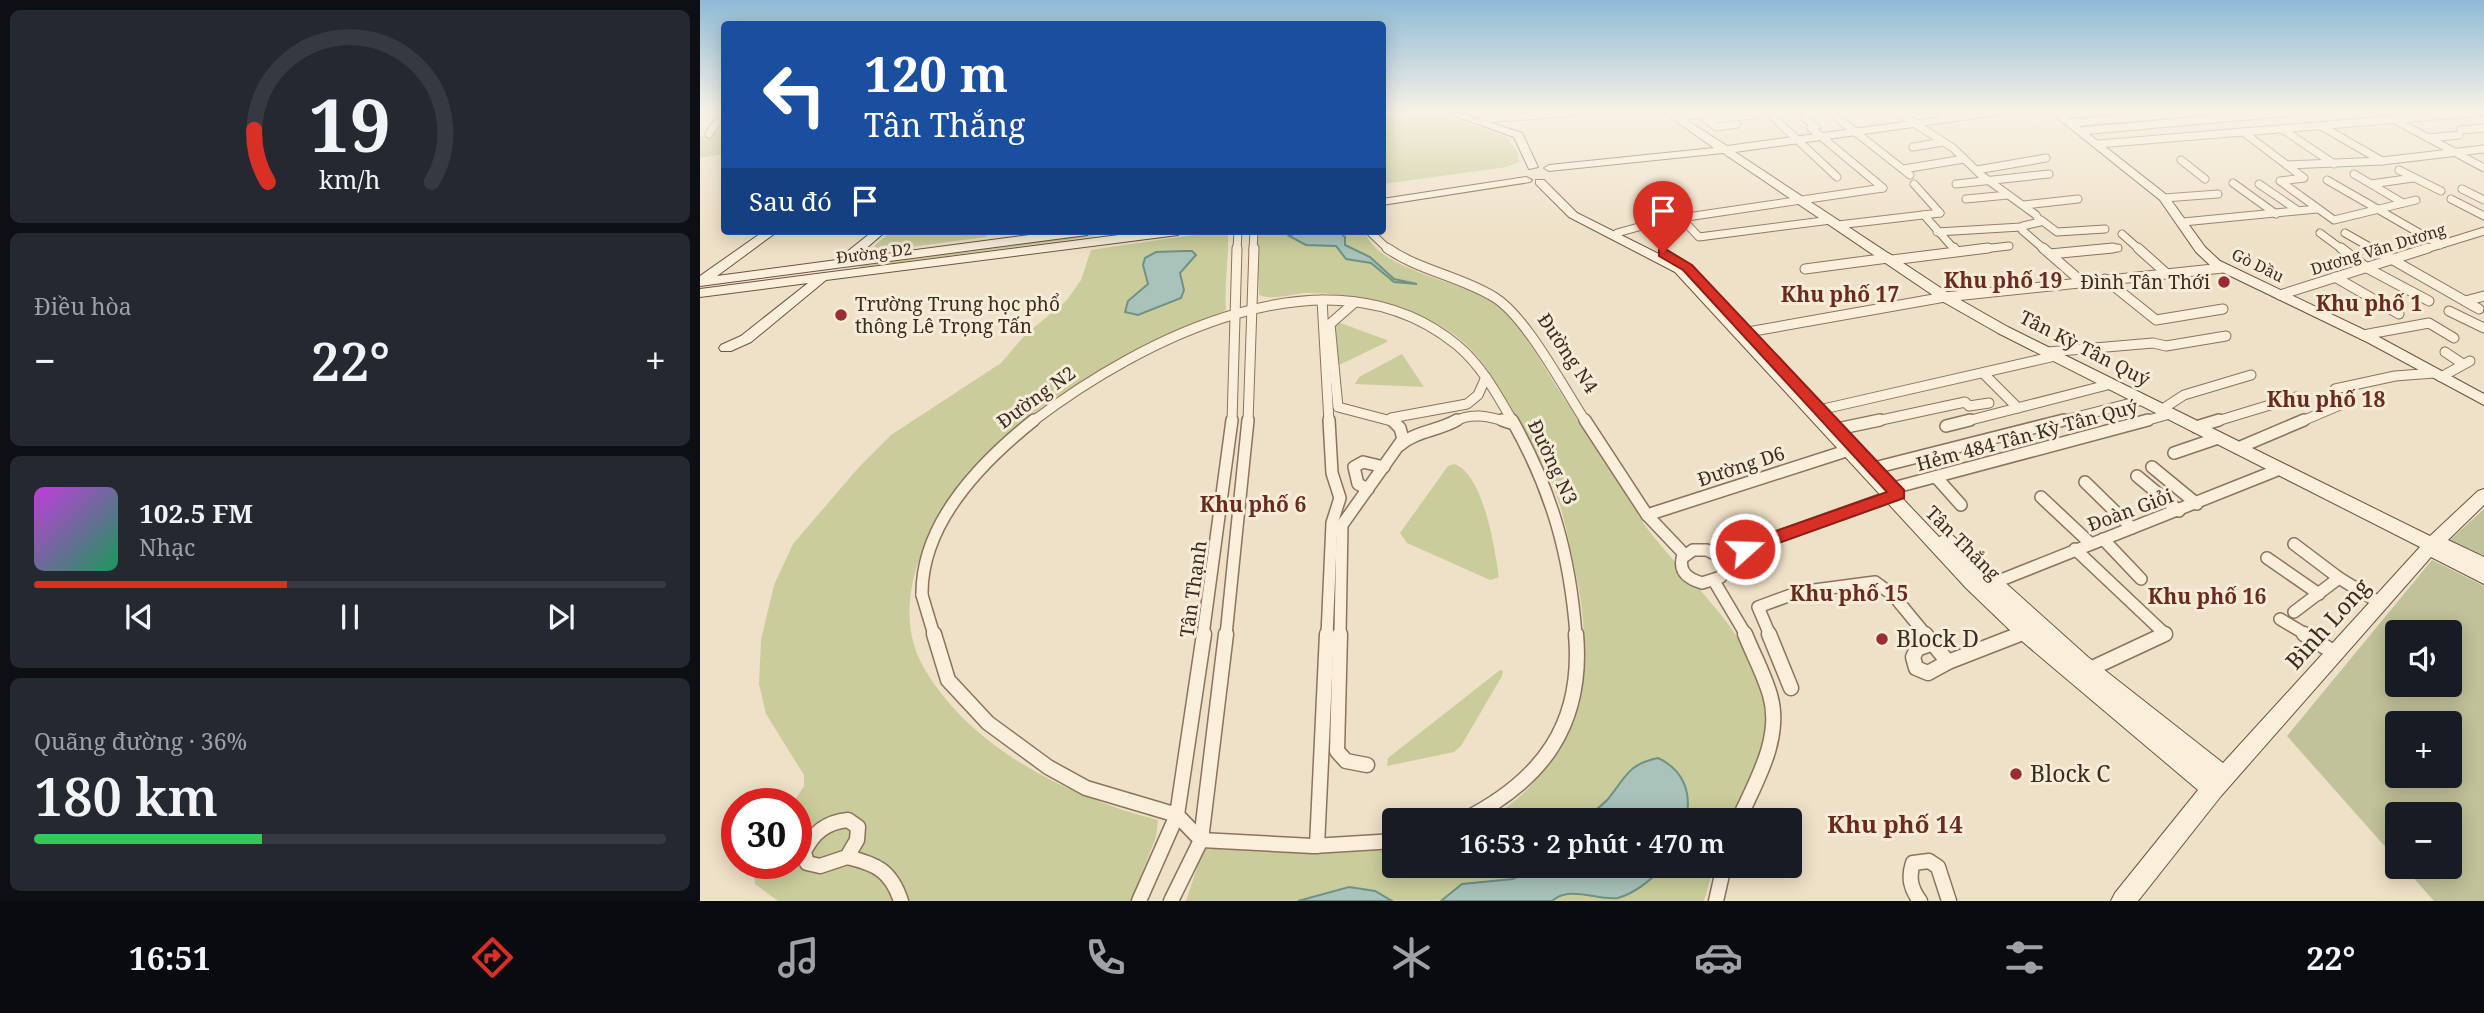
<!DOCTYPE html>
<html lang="vi">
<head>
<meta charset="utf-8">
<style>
  :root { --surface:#171b24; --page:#242831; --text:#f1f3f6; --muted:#9ea1a6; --line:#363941; --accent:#d93025 }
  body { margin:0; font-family:"Noto Serif",serif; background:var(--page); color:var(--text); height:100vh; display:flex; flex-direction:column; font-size:26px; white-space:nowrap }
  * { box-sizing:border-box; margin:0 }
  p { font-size:23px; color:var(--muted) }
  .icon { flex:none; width:38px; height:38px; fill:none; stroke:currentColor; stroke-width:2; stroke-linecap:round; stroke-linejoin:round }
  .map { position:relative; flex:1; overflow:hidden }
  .side { display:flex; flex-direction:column; gap:10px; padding:10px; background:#0d0f14; width:700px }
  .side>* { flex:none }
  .hud { position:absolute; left:21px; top:21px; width:665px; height:214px; border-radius:7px; box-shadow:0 4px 18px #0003; background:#1a4fa0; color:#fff; overflow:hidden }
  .buttons { position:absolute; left:1685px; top:620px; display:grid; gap:14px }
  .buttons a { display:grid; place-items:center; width:77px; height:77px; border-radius:7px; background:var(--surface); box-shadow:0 4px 18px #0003; font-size:35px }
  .speed { position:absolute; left:21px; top:788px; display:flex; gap:14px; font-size:35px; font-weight:700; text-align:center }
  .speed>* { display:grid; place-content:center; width:91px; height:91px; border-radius:50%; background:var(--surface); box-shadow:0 4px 18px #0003; line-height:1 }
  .speed .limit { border:10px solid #d22; background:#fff; color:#111 }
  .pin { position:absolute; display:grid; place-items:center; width:60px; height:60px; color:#fff; margin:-72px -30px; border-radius:50% 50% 50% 0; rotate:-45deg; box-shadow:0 0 7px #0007 }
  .pin .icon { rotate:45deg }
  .me { position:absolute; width:77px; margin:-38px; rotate:70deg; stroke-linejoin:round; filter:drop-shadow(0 0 5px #0008) }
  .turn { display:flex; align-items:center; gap:24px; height:147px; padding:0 28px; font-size:32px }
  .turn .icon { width:91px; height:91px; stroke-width:2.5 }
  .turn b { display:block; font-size:49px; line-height:60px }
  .then { display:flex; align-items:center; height:66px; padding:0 28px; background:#0003; gap:14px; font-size:26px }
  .big { font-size:52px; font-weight:600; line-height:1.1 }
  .side .widget { flex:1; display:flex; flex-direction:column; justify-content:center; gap:10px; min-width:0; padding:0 24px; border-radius:10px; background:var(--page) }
  .side .dial { align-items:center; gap:0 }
  .dial svg { height:182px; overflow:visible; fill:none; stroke:var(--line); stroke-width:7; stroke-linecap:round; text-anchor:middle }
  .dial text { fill:var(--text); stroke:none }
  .song { display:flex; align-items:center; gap:21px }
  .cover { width:84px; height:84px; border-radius:10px; background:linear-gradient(135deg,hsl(290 70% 55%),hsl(150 70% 35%)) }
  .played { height:7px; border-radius:4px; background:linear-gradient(90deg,var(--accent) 40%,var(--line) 40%) }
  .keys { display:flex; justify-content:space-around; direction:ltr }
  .heat { display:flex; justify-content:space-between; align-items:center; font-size:38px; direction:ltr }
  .charge { height:10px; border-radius:5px; background:linear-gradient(90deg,#34c759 36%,var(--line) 0) }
  .trip { position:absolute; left:682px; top:808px; width:420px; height:70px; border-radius:7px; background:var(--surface); box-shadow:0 4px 18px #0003; font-weight:600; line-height:70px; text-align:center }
  .menu { display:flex; height:112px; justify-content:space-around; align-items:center; background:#090b0e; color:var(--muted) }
  .menu .icon { width:49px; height:49px }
  .menu .current { color:var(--accent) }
  .menu b { font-size:32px; color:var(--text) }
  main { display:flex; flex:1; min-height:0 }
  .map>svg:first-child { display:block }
</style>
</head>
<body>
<main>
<section class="side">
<div class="widget dial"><svg viewBox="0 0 100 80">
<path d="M14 69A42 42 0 1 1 86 69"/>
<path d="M14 69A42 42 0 0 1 8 46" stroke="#d93025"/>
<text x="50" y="56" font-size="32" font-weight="700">19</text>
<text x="50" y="72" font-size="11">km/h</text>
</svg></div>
<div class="widget"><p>Điều hòa</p>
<div class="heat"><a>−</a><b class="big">22°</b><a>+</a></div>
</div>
<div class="widget">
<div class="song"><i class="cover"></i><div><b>102.5 FM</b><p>Nhạc</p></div></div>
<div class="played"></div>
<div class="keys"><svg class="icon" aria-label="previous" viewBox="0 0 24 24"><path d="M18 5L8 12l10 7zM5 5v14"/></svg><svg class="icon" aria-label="pause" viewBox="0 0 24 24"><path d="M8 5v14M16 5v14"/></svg><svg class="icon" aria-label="next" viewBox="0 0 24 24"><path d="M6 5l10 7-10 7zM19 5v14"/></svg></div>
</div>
<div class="widget"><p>Quãng đường · 36%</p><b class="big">180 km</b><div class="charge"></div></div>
</section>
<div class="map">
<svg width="1784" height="901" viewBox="0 0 1784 901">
  <rect width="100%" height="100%" fill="#efe1c8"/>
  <!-- green -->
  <g fill="#cacd9b">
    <path d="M682,112H730L807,137L818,153L819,162L807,167L683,184Z"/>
    <path d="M24,130V154L0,158V137Z"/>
    <path d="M192,231H289L286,237L181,251L174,246Z"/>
    <path d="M557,231H664C681,275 772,280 805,310C823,325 834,351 847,371C870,409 896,445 920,482C930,496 936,514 947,528C987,582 1052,632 1066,701C1074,739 1044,788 1028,821H784C849,789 885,712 884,641C884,610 877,578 870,547C866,528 862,509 855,491C845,465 828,441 814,417C797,388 783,356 756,336C713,304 657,293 605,293C590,294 573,301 559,295Z"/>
    <path d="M507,233L528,234C529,259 524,284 526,310C512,318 496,322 482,329C424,359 360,388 310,432C251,483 178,588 224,668C271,749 371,798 458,820L456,837L431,901H78L55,884L54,874L60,863H96V803H93L104,786V775L66,714L59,684L61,640L74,585L93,544L159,467L191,435L301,363L324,336L367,300L381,280L391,250Z"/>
    <path d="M391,235L396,236L158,268L165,263Z"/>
    <path d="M635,321L687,340V342L637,366Z"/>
    <path d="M702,354L724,387L655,384L659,377Z"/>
    <path d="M754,464C784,474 795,550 799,577L790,580L707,543L700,533L748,466Z"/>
    <path d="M800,670L803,671L802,676L761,746L754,752L687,766L688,758Z"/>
    <path d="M514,846L593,853L695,847V866H1014L1004,901H486L503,849Z"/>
  </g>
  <!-- cemetery -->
  <g fill="#c0c29a" fill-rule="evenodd">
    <path d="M1784,509V557L1750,540Z"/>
    <path d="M1732,560L1784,586V901H1734L1703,866H1750V814H1698L1697,860L1587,736ZM1698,632H1750V684H1698ZM1698,723H1750V775H1698Z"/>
  </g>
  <!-- water -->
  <g fill="#a9c3ba" stroke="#6f9287" stroke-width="2">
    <path d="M637,231L645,237V245L670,257L694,279L717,284L694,282L671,263L646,259L636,246L606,245L589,236L599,232Z"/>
    <path d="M484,251H492L496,255L480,273L484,290L481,298L438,315L425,312L428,301L448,284L443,265L445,258L456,252Z"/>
    <path d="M958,758C984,770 992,793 986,821H881C890,814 901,807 908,799C926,777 928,764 958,758Z"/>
    <path d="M838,866H964C952,879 935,893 918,898C897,901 870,885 852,901H741L762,884L813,879Z"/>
    <path d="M649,887L675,891L692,901H598Z"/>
  </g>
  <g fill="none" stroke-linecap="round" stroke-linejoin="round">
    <defs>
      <g id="street-far3">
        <path d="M1130,112L1210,175"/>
        <path d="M1197,112L1253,148L1281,175L1336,215L1340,222L1323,226L1322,230L1345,250"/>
        <path d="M1238,112L1249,119"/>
        <path d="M1071,115L1137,177"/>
        <path d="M1359,115L1397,112"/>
        <path d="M976,117L1021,112"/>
        <path d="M1005,118L1016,127L1037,124"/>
        <path d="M1105,118L1116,127L1111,128L1183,188"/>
        <path d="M784,119L879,112"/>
        <path d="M1014,119L1053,115"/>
        <path d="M1697,121L1784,168"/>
        <path d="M1370,123L1500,112"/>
        <path d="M1621,126L1682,161"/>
        <path d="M1582,129L1634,164"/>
        <path d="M1761,130L1784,128"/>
        <path d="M1381,131L1592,112"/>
        <path d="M1543,132L1604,178L1580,181L1634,220L1716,200"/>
        <path d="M9,134L24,113"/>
        <path d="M1728,138L1759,135"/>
        <path d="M1398,144L1784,112"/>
        <path d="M1213,147L1243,142"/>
        <path d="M1481,160L1505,179"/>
        <path d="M1587,165L1682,161L1784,149"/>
        <path d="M1204,169L1264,159"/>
        <path d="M1277,170L1346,158"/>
        <path d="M1699,170L1741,191"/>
        <path d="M1654,174L1703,203"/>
        <path d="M1627,180L1740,245"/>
        <path d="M1533,183L1576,214"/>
        <path d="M1214,184L1240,213"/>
        <path d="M1256,184L1349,174"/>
        <path d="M1559,184L1597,210"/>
        <path d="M1671,184L1713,178"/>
        <path d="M1762,189L1784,200"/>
        <path d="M1464,198L1518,194"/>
        <path d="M1266,199L1308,195"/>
        <path d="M1751,199L1784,216"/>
        <path d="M1324,205L1378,199"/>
        <path d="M1224,215L1255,250"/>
        <path d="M981,218L999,237L1131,220"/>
        <path d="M1341,220L1357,232L1405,229"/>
        <path d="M1483,222L1617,209"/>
        <path d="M1138,225L1240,213"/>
        <path d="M669,231L689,250"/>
        <path d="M1237,232L1321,227"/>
        <path d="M917,233L960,221L1183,188"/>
        <path d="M1620,233L1643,250"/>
        <path d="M1645,233L1675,250"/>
        <path d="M1422,234L1440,250"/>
        <path d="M537,250L538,231"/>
        <path d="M553,250L554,231"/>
        <path d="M1274,250L1309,246"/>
        <path d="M1393,250L1418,248"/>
        <path d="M1723,250L1784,231"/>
      </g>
      <g id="street-far2">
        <path d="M687,248C720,271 760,276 794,297C826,316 864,389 886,422"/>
        <path d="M1254,248L1256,251"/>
        <path d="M1343,248L1382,282"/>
        <path d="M1438,248L1466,273"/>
        <path d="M1641,248L1667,268L1729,301"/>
        <path d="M1672,248L1779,309"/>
        <path d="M1350,254L1413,248"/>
        <path d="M1192,260L1288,248"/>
        <path d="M1105,269L1188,258"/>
        <path d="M1635,277L1699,314"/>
        <path d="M1405,279L1456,320L1523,309"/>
        <path d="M1580,295L1728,248"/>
        <path d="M622,300L629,422"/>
        <path d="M1765,301L1784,296"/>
        <path d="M655,302L630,324L638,407L695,422"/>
        <path d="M1749,311L1784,328"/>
        <path d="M1048,332L1245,297L1523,268"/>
        <path d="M1663,335L1729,323L1754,338"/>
        <path d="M1348,352L1453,343L1466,346L1526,336"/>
        <path d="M1745,352L1763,364"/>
        <path d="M1283,373L1318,408"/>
        <path d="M1741,377L1770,361"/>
        <path d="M1635,389L1695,376L1734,373"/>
        <path d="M1119,410L1355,356"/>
        <path d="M1461,410L1484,395L1551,375"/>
        <path d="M691,418L767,404L778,395L786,377"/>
        <path d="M332,422C441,339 630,241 757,345C781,365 797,394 813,422"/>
        <path d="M532,422L537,248"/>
        <path d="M548,422L554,248"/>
        <path d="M754,422C770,412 789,416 807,422"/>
        <path d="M1172,422L1265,402L1269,406L1289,403"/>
        <path d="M1263,422L1411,384"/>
        <path d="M1357,422L1443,400"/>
        <path d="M1441,422L1470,414"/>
        <path d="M1514,422L1596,397"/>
        <path d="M1600,422L1647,402"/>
      </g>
      <g id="street-far1">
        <path d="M802,420L814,424"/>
        <path d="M812,420C852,491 870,555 876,635"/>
        <path d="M885,420L947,515L985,555"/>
        <path d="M1246,426L1270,420"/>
        <path d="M1496,427L1519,420"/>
        <path d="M1137,429L1180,420"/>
        <path d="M700,445C716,431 738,431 757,420"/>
        <path d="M1538,448L1604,420"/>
        <path d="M1474,453L1518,438"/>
        <path d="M1452,467L1497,504"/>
        <path d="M1174,468L1364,420"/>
        <path d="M1437,476L1479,511"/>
        <path d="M1236,477L1261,505"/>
        <path d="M1385,482L1432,528"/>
        <path d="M1193,488L1448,420"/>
        <path d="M668,489L658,484L654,467L663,462L684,467"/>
        <path d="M1341,497L1390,543"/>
        <path d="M947,515L1146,451"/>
        <path d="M1403,539L1441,579"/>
        <path d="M1594,544L1639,578"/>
        <path d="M1375,549L1465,634L1462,635"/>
        <path d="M993,550H1007L1021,557L1025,567L1021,577L1002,583C989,579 979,573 982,558Z"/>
        <path d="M1021,557L1189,497"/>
        <path d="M1567,558L1619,594"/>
        <path d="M1014,581L1046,635"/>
        <path d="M1291,584L1580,469"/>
        <path d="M222,595L234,635"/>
        <path d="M222,595C221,523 281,462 334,420"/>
        <path d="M1594,612L1639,578L1680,603"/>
        <path d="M1580,619L1607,635"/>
        <path d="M503,635L532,420"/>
        <path d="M526,635L548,420"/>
        <path d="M627,635L632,523L640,498L632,473L629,420"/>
        <path d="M640,635L642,525L703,439L700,428L692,420"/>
        <path d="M1070,635L1058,607L1099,592L1175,582L1193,595L1226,635"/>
        <path d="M1315,635L1324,632"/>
      </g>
      <g id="street">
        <path d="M234,634L248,680L288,723L348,767L386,788L477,815L501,840L613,846L695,841"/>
        <path d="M640,634L637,751L646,761L667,765"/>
        <path d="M1069,634L1091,688"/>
        <path d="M1225,634L1248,662L1320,634"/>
        <path d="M1604,634L1635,653"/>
        <path d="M1233,643L1217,649L1213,657L1216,668L1228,673L1248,662"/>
        <path d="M1388,670L1465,634"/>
        <path d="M148,820L158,827L157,840L147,857L120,866L107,863L104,852C113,832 127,822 148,820Z"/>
        <path d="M762,821C842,781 884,725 876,634"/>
        <path d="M1038,821C1055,783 1083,738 1070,695C1064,674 1053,654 1045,634"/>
        <path d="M617,846L627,634"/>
        <path d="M147,857C177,864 191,871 201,901"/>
        <path d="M439,901L477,815L504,634"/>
        <path d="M471,901L501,840L526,634"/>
        <path d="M1016,901L1024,866"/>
        <path d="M1220,901C1211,889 1208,878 1213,863L1229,861L1238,867L1249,901"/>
      </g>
      <g id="secondary">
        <path d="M744,112H758L822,133L838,167L829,169L814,137Z"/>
        <path d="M963,112H974L1027,146L1279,112H1303L1298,115L1035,152L1250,294L1308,327L1730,536L1778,491L1784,489V505L1748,540L1784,557V584L1731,557L1521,796L1438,901H1411L1415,893L1498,790L1317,637L1266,588L975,272L869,217L836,184V180H844L877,213L983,266L1239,537L1246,534L1252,535L1388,657L1523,763L1720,547L1298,333L1240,300L1023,153L849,171L844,168L849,165L1014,148Z"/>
        <path d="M1350,112H1361L1468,196L1505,247L1520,261L1677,336L1784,394V405L1667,342L1512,267L1496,252L1460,200Z"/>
        <path d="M826,177L832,180L830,182L682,205V199Z"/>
        <path d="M64,231H78L17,276L137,260L173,231H186L155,258L360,231H393L387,235L0,286V276Z"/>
        <path d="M450,231H484L478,235L126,280L51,342L31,351H21L19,348L21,345L41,336L108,283L0,297V289Z"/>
      </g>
    </defs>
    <!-- street-far3 casing -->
    <use href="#street-far3" stroke="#8b735d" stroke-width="9"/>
    <!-- street-far2 casing -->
    <use href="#street-far2" stroke="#8b735d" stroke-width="11"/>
    <!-- street-far1 casing -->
    <use href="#street-far1" stroke="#8b735d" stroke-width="14"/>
    <!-- street casing -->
    <use href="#street" stroke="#8b735d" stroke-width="17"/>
    <!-- secondary casing -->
    <use href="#secondary" stroke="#6d5440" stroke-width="2"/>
    <!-- street-far3 -->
    <use href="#street-far3" stroke="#f9efdb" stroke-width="7"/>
    <!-- street-far2 -->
    <use href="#street-far2" stroke="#f9efdb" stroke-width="9"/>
    <!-- street-far1 -->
    <use href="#street-far1" stroke="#f9efdb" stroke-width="11"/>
    <!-- street -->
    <use href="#street" stroke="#f9efdb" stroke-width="14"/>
    <!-- secondary -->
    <use href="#secondary" fill="#f9efdb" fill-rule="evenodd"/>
  </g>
  <!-- sky -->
  <linearGradient id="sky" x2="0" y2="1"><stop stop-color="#8fbad6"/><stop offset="0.47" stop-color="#f8f2e6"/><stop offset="1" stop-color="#f8f2e6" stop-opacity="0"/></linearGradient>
  <rect width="1784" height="238" fill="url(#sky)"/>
  <!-- route -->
  <path fill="#d93025" stroke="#8d1f18" stroke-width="2" d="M959,250H967L992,265L1204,490V498L1051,553H1039L1036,549L1039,544L1187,492L983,270L959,256Z"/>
  <!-- markers -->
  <g fill="#9a2c33" stroke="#f6ecd8" stroke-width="2.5">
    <circle cx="1524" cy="282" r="7"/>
    <circle cx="141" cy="315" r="7"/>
    <circle cx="1182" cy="639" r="7"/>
    <circle cx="1316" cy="774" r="7"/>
  </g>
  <g text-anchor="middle" stroke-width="6" stroke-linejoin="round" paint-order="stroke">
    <!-- far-street labels -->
    <g font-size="16" fill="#3b2c20" stroke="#f6ecd8">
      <text transform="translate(1678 249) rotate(-17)" y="6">Dương Văn Dương</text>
      <text transform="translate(174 253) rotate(-7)" y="6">Đường D2</text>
      <text transform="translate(1558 265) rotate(26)" y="6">Gò Dầu</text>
    </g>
    <!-- poi labels -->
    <g font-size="19" fill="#3b2c20" stroke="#f6ecd8" text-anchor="end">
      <text x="1510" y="289">Đình Tân Thới</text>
      <text x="155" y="311" text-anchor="start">Trường Trung học phổ<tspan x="155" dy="22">thông Lê Trọng Tấn</tspan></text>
    </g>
    <!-- street labels -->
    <g font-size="19" fill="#3b2c20" stroke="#f6ecd8">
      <text transform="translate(1385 348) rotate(27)" y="7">Tân Kỳ Tân Quý</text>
      <text transform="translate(868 353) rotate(56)" y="7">Đường N4</text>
      <text transform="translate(336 397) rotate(-36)" y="7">Đường N2</text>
      <text transform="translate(1327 435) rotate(-15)" y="7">Hẻm 484 Tân Kỳ Tân Quý</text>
      <text transform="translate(853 462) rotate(65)" y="7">Đường N3</text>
      <text transform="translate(1041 466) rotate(-18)" y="7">Đường D6</text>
      <text transform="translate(1430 510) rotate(-20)" y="7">Đoàn Giỏi</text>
      <text transform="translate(1263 543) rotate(45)" y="7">Tân Thắng</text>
      <text transform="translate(493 589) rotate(-82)" y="7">Tân Thạnh</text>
    </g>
    <!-- neighbourhood labels -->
    <g font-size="21" font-weight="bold" fill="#682b20" stroke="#f6ecd8">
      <text x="1303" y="288">Khu phố 19</text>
      <text x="1140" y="302">Khu phố 17</text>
      <text x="1669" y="311">Khu phố 1</text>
      <text x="1626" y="407">Khu phố 18</text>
      <text x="553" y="512">Khu phố 6</text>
      <text x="1149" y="601">Khu phố 15</text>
      <text x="1507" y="604">Khu phố 16</text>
    </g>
    <!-- near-street labels -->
    <g font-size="23" fill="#3b2c20" stroke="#f6ecd8">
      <text transform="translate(1628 624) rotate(-48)" y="8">Bình Long</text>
    </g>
    <!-- near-poi labels -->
    <g font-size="23" fill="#3b2c20" stroke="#f6ecd8" text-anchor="start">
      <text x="1196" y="647">Block D</text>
      <text x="1330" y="782">Block C</text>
    </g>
    <!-- near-neighbourhood labels -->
    <g font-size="24" font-weight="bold" fill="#682b20" stroke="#f6ecd8">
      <text x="1195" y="833">Khu phố 14</text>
    </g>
  </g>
</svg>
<div class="buttons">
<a><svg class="icon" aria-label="sound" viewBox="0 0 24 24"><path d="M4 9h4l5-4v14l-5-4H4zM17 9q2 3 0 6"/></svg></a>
<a>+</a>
<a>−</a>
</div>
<div class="speed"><div class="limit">30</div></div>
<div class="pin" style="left:963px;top:253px;background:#d93025"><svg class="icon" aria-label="arrive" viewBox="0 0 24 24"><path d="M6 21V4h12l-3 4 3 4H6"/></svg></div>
<svg class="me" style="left:1045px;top:549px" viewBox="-20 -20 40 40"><circle r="17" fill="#d93025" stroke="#fff" stroke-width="3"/><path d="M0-11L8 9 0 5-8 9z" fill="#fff"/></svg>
<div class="trip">16:53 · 2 phút · 470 m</div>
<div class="hud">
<div class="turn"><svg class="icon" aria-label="left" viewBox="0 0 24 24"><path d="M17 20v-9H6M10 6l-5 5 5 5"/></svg><div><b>120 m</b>Tân Thắng</div></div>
<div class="then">Sau đó<svg class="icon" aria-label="arrive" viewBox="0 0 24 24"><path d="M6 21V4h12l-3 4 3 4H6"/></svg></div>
</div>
</div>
</main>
<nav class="menu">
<b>16:51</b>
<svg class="icon current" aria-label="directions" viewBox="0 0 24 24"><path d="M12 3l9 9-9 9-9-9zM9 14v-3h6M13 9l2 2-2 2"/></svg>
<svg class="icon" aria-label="music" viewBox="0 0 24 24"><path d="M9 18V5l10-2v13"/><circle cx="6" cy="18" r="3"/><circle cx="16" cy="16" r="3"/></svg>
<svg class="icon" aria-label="phone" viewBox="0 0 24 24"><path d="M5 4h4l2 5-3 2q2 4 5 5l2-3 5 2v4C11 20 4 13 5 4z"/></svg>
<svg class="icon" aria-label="climate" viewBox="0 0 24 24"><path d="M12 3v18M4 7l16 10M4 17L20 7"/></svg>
<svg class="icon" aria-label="car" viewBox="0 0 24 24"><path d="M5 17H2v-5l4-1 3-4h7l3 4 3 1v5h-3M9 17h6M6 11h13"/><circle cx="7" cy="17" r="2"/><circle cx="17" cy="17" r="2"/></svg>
<svg class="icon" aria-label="filters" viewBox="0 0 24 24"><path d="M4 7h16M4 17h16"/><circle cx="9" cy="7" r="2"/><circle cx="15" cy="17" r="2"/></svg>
<b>22°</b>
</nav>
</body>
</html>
